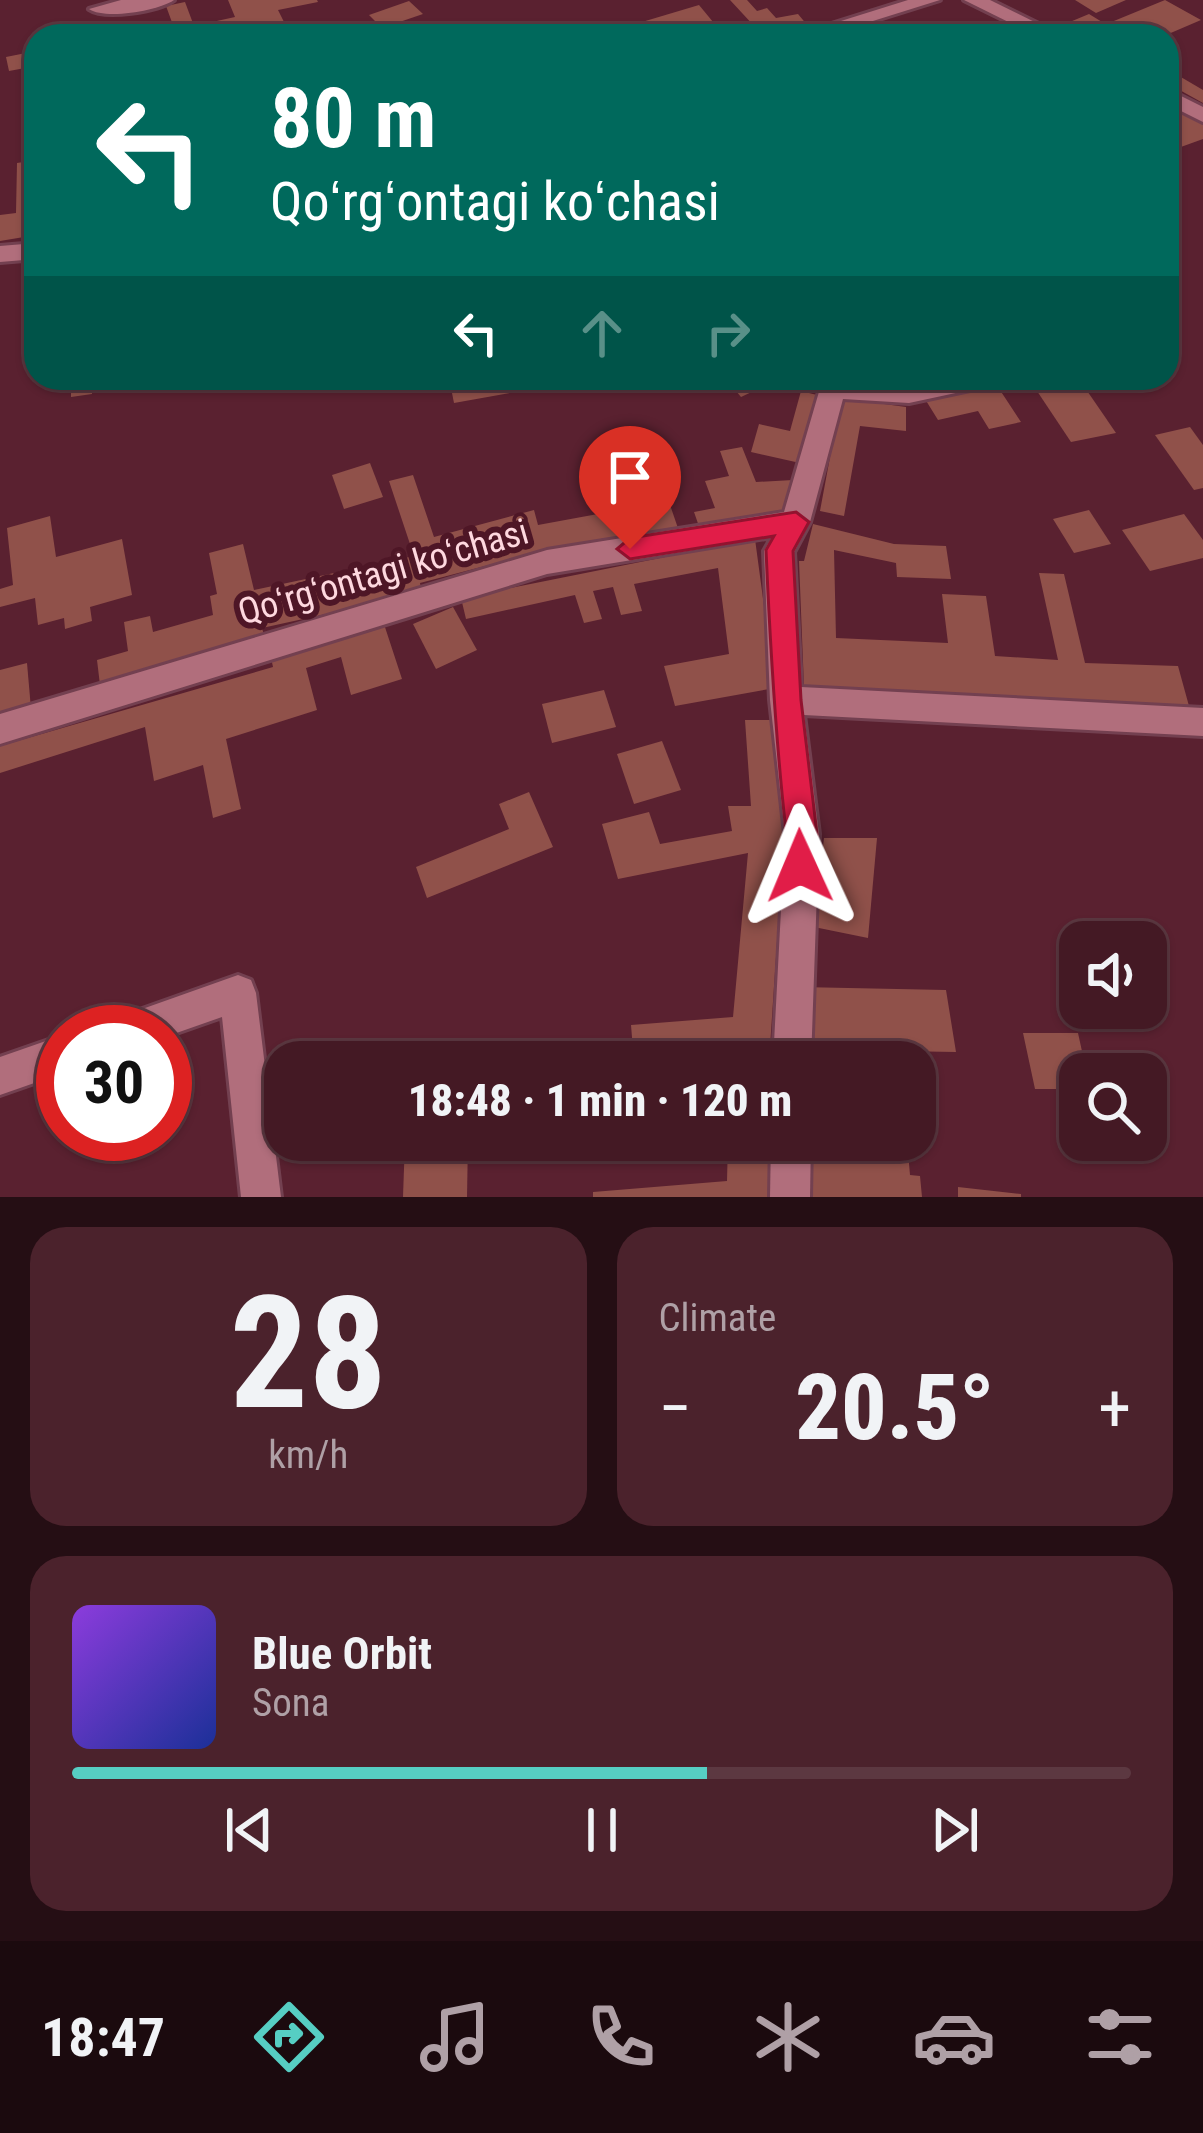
<!DOCTYPE html>
<html lang="en">
<head>
<meta charset="utf-8">
<style>
  :root { --surface:#441924; --page:#4b222c; --text:#f1f3f6; --muted:#afa0a6; --line:#5c3841; --accent:#56cec3 }
  body { margin:0; font-family:"Roboto Condensed",sans-serif; background:var(--page); color:var(--text); height:100vh; display:flex; flex-direction:column; font-size:45px; white-space:nowrap }
  * { box-sizing:border-box; margin:0 }
  p { font-size:39px; color:var(--muted) }
  .icon { flex:none; width:66px; height:66px; fill:none; stroke:currentColor; stroke-width:2; stroke-linecap:round; stroke-linejoin:round }
  .map { position:relative; height:1197px; overflow:hidden }
  .panel { display:flex; flex-direction:column; gap:30px; padding:30px; background:#250e14; flex:1 }
  .panel>* { flex:none }
  .guide { position:absolute; left:24px; top:24px; width:1155px; height:366px; border-radius:36px; box-shadow:0 3px 9px #0004,0 0 0 3px var(--line); background:#00695c; color:#fff; overflow:hidden }
  .controls { position:absolute; left:1059px; top:921px; display:grid; gap:24px }
  .controls a { display:grid; place-items:center; width:108px; height:108px; border-radius:24px; background:var(--surface); box-shadow:0 3px 9px #0004,0 0 0 3px var(--line); font-size:60px }
  .speed { position:absolute; left:36px; top:1005px; display:flex; gap:24px; font-size:60px; font-weight:700; text-align:center }
  .speed>* { display:grid; place-content:center; width:156px; height:156px; border-radius:50%; background:var(--surface); box-shadow:0 3px 9px #0004,0 0 0 3px var(--line); line-height:1 }
  .speed .limit { border:18px solid #d22; background:#fff; color:#111 }
  .pin { position:absolute; display:grid; place-items:center; width:102px; height:102px; color:#fff; margin:-123px -51px; border-radius:50% 50% 50% 0; rotate:-45deg; box-shadow:0 0 12px #0007 }
  .pin .icon { rotate:45deg }
  .me { position:absolute; width:132px; margin:-66px; rotate:359deg; stroke-linejoin:round; filter:drop-shadow(0 0 9px #0008) }
  .turn { display:flex; align-items:center; gap:42px; height:252px; padding:0 48px; font-size:54px }
  .turn .icon { width:156px; height:156px; stroke-width:2.5 }
  .turn b { display:block; font-size:84px; line-height:102px }
  .lanes { display:flex; align-items:center; height:114px; padding:0 48px; background:#0003; justify-content:center; gap:60px; direction:ltr }
  .lanes .off { opacity:.35 }
  .big { font-size:90px; font-weight:800; line-height:1.1 }
  .panel .widget { flex:1; display:flex; flex-direction:column; justify-content:center; gap:18px; min-width:0; padding:0 42px; border-radius:36px; background:var(--page) }
  .panel .dial { align-items:center; gap:0 }
  .dial b { font-size:156px; line-height:1 }
  .song { display:flex; align-items:center; gap:36px }
  .cover { width:144px; height:144px; border-radius:18px; background:linear-gradient(135deg,hsl(270 70% 55%),hsl(230 70% 35%)) }
  .played { height:12px; border-radius:6px; background:linear-gradient(90deg,var(--accent) 60%,var(--line) 60%) }
  .keys { display:flex; justify-content:space-around; direction:ltr }
  .heat { display:flex; justify-content:space-between; align-items:center; font-size:66px; direction:ltr }
  .panel .tiles { flex:1; display:grid; gap:30px; grid-template-columns:1fr 1fr }
  .widget:last-child { grid-column:span 2 }
  .trip { position:absolute; left:264px; top:1041px; width:672px; height:120px; border-radius:36px; background:var(--surface); box-shadow:0 3px 9px #0004,0 0 0 3px var(--line); font-weight:800; line-height:120px; text-align:center }
  .tabs { display:flex; height:192px; justify-content:space-around; align-items:center; background:#1b0a0e; color:var(--muted) }
  .tabs .icon { width:84px; height:84px }
  .tabs .selected { color:var(--accent) }
  .tabs b { font-size:54px; color:var(--text) }
  .map>svg:first-child { display:block }
</style>
</head>
<body>
<div class="map">
<svg width="1203" height="1197" viewBox="0 0 1203 1197">
  <rect width="100%" height="100%" fill="#5a2130"/>
  <!-- building -->
  <g fill="#90514a">
    <path d="M228,0H317L318,2L278,10L288,30L271,34L267,25L218,36H177L166,6L185,2L194,26L235,17Z"/>
    <path d="M730,0H747L757,11L767,8L776,18L798,14L808,26L764,36H726L755,27Z"/>
    <path d="M1075,0H1126L1096,13Z"/>
    <path d="M1165,0L1201,20L1166,35L1154,27L1132,36L1109,23Z"/>
    <path d="M409,1L423,14L382,28L369,15Z"/>
    <path d="M699,5L718,28L653,36L642,22Z"/>
    <path d="M1089,14L1107,25L1126,36H1084L1065,24Z"/>
    <path d="M36,51V66L9,71L6,57Z"/>
    <path d="M1174,73L1203,90V103L1167,83Z"/>
    <path d="M1167,101L1203,121V139L1167,152V129L1182,123L1167,115Z"/>
    <path d="M36,160V235L0,241V215L16,213L17,163Z"/>
    <path d="M71,378H121V381L92,385V394L71,397Z"/>
    <path d="M449,378H517L521,391L454,403Z"/>
    <path d="M725,378H763L769,384L741,397Z"/>
    <path d="M1079,379L1116,433L1071,442L1035,388Z"/>
    <path d="M996,384L1021,422L989,429L978,411L938,420L925,399Z"/>
    <path d="M801,391L817,395L800,463L751,452L759,424L790,431Z"/>
    <path d="M841,398L906,407V431L860,426L844,516L820,511Z"/>
    <path d="M1190,427L1203,445V488L1194,490L1155,435Z"/>
    <path d="M631,429L655,504L669,502L680,534L548,558L546,550L420,583L422,593L262,628L264,635L221,651L100,685L97,660L128,651L124,622L150,616L153,632L213,615L210,596L217,594L209,553L243,544L254,590L414,556L389,481L413,475L434,537L534,510L538,525L625,509L603,434Z"/>
    <path d="M742,447L756,482L793,480L786,520L702,535L694,512L715,508L705,481L729,476L720,451Z"/>
    <path d="M370,463L383,497L344,509L332,475Z"/>
    <path d="M1089,510L1111,544L1074,553L1053,519Z"/>
    <path d="M1184,514L1203,540V558L1150,571L1122,530Z"/>
    <path d="M50,516L56,557L122,539L132,595L90,607L92,621L65,629L64,618L38,625L35,598L0,607V589L13,585L7,528Z"/>
    <path d="M813,524L894,544L946,546L951,579L897,577L896,563L834,550L836,638L948,643L942,594L986,596L995,656L1058,660L1039,573L1064,574L1085,663L1178,666L1189,706L804,687L799,561H804Z"/>
    <path d="M755,539L775,688L675,706L664,666L729,654L718,568L634,584L642,611L621,615L613,587L593,591L602,619L584,623L575,595L466,619L461,598Z"/>
    <path d="M453,607L477,650L436,669L413,624Z"/>
    <path d="M382,618L402,679L351,695L341,657L306,668L317,710L226,739L241,809L213,818L203,765L154,781L145,727L0,773V746L273,667L270,653Z"/>
    <path d="M27,663L31,709L0,718V670Z"/>
    <path d="M604,690L616,727L552,743L542,704Z"/>
    <path d="M745,720H778L786,806L769,1062H634L631,1025L733,1017L748,853L618,879L602,824L649,812L660,844L732,831L728,806H751Z"/>
    <path d="M662,741L681,790L634,804L617,754Z"/>
    <path d="M529,792L553,847L427,898L416,867L509,829L499,804Z"/>
    <path d="M824,838H877L868,938L814,927Z"/>
    <path d="M800,987L946,990L956,1052L840,1050V1062H803Z"/>
    <path d="M1023,1033H1078L1087,1074H1080V1089H1035Z"/>
    <path d="M285,1075V1140L274,1142L271,1078Z"/>
    <path d="M405,1140H468L467,1197H403Z"/>
    <path d="M728,1140H770L771,1197H593V1192L727,1181Z"/>
    <path d="M807,1140H907L910,1175L920,1176L922,1197H808Z"/>
    <path d="M958,1187L1021,1194V1197H958Z"/>
  </g>
  <g fill="none" stroke-linecap="round" stroke-linejoin="round">
    <defs>
      <g id="minor">
        <path d="M121,0H174C158,11 105,20 89,9Z"/>
        <path d="M908,0H940L825,36H793Z"/>
        <path d="M964,0H990L1063,36H1037Z"/>
        <path d="M1167,89L1203,107V122L1167,104Z"/>
        <path d="M36,243V259L0,262V246Z"/>
        <path d="M823,378L891,384L997,378L993,385L909,403L843,399L810,522L794,552L801,687L1203,708V736L804,715L819,834L811,1062H773L785,834L770,700L764,551L772,537L547,574L0,744V714L547,550L784,512Z"/>
        <path d="M238,975L251,980L256,993L281,1197H241L222,1017L165,1037V1032H108L114,1019Z"/>
        <path d="M63,1035V1073L0,1095V1057Z"/>
        <path d="M771,1140H811L810,1197H770Z"/>
      </g>
    </defs>
    <!-- minor casing -->
    <use href="#minor" stroke="#734050" stroke-width="6"/>
    <!-- minor -->
    <use href="#minor" fill="#b16e7c" fill-rule="evenodd"/>
  </g>
  <!-- route -->
  <path fill="#e11d48" stroke="#92132f" stroke-width="3" d="M796,512L809,522L793,551L801,700L817,834L811,877L800,881L788,877C781,859 787,841 785,822C775,731 770,642 766,550L774,536L630,559L617,549L630,538Z"/>
  <g text-anchor="middle" stroke-width="12" stroke-linejoin="round" paint-order="stroke">
    <!-- street labels -->
    <g font-size="36" fill="#fed8df" stroke="#4e1626">
      <text transform="translate(383 571) rotate(-16)" y="13">Qoʻrgʻontagi koʻchasi</text>
    </g>
  </g>
</svg>
<div class="controls">
<a><svg class="icon" aria-label="sound" viewBox="0 0 24 24"><path d="M4 9h4l5-4v14l-5-4H4zM17 9q2 3 0 6"/></svg></a>
<a><svg class="icon" aria-label="search" viewBox="0 0 24 24"><circle cx="10" cy="10" r="6"/><path d="M15 15l6 6"/></svg></a>
</div>
<div class="speed"><div class="limit">30</div></div>
<div class="pin" style="left:630px;top:549px;background:#d93025"><svg class="icon" aria-label="arrive" viewBox="0 0 24 24"><path d="M6 21V4h12l-3 4 3 4H6"/></svg></div>
<svg class="me" style="left:800px;top:866px" viewBox="-20 -20 40 40"><path d="M0-17L14 15 0 8-14 15z" fill="#e11d48" stroke="#fff" stroke-width="4"/></svg>
<div class="trip">18:48 · 1 min · 120 m</div>
<div class="guide">
<div class="turn"><svg class="icon" aria-label="left" viewBox="0 0 24 24"><path d="M17 20v-9H6M10 6l-5 5 5 5"/></svg><div><b>80 m</b>Qoʻrgʻontagi koʻchasi</div></div>
<div class="lanes"><svg class="icon" aria-label="left" viewBox="0 0 24 24"><path d="M17 20v-9H6M10 6l-5 5 5 5"/></svg><svg class="icon off" aria-label="ahead" viewBox="0 0 24 24"><path d="M12 20V5M6 11l6-6 6 6"/></svg><svg class="icon off" aria-label="right" viewBox="0 0 24 24"><path d="M7 20v-9h11M14 6l5 5-5 5"/></svg></div>
</div>
</div>
<section class="panel">
<div class="tiles">
<div class="widget dial"><b>28</b><p>km/h</p></div>
<div class="widget"><p>Climate</p>
<div class="heat"><a>−</a><b class="big">20.5°</b><a>+</a></div>
</div>
<div class="widget">
<div class="song"><i class="cover"></i><div><b>Blue Orbit</b><p>Sona</p></div></div>
<div class="played"></div>
<div class="keys"><svg class="icon" aria-label="previous" viewBox="0 0 24 24"><path d="M18 5L8 12l10 7zM5 5v14"/></svg><svg class="icon" aria-label="pause" viewBox="0 0 24 24"><path d="M8 5v14M16 5v14"/></svg><svg class="icon" aria-label="next" viewBox="0 0 24 24"><path d="M6 5l10 7-10 7zM19 5v14"/></svg></div>
</div>
</div>
</section>
<nav class="tabs">
<b>18:47</b>
<svg class="icon selected" aria-label="directions" viewBox="0 0 24 24"><path d="M12 3l9 9-9 9-9-9zM9 14v-3h6M13 9l2 2-2 2"/></svg>
<svg class="icon" aria-label="music" viewBox="0 0 24 24"><path d="M9 18V5l10-2v13"/><circle cx="6" cy="18" r="3"/><circle cx="16" cy="16" r="3"/></svg>
<svg class="icon" aria-label="phone" viewBox="0 0 24 24"><path d="M5 4h4l2 5-3 2q2 4 5 5l2-3 5 2v4C11 20 4 13 5 4z"/></svg>
<svg class="icon" aria-label="climate" viewBox="0 0 24 24"><path d="M12 3v18M4 7l16 10M4 17L20 7"/></svg>
<svg class="icon" aria-label="car" viewBox="0 0 24 24"><path d="M5 17H2v-5l4-1 3-4h7l3 4 3 1v5h-3M9 17h6M6 11h13"/><circle cx="7" cy="17" r="2"/><circle cx="17" cy="17" r="2"/></svg>
<svg class="icon" aria-label="filters" viewBox="0 0 24 24"><path d="M4 7h16M4 17h16"/><circle cx="9" cy="7" r="2"/><circle cx="15" cy="17" r="2"/></svg>
</nav>
</body>
</html>
